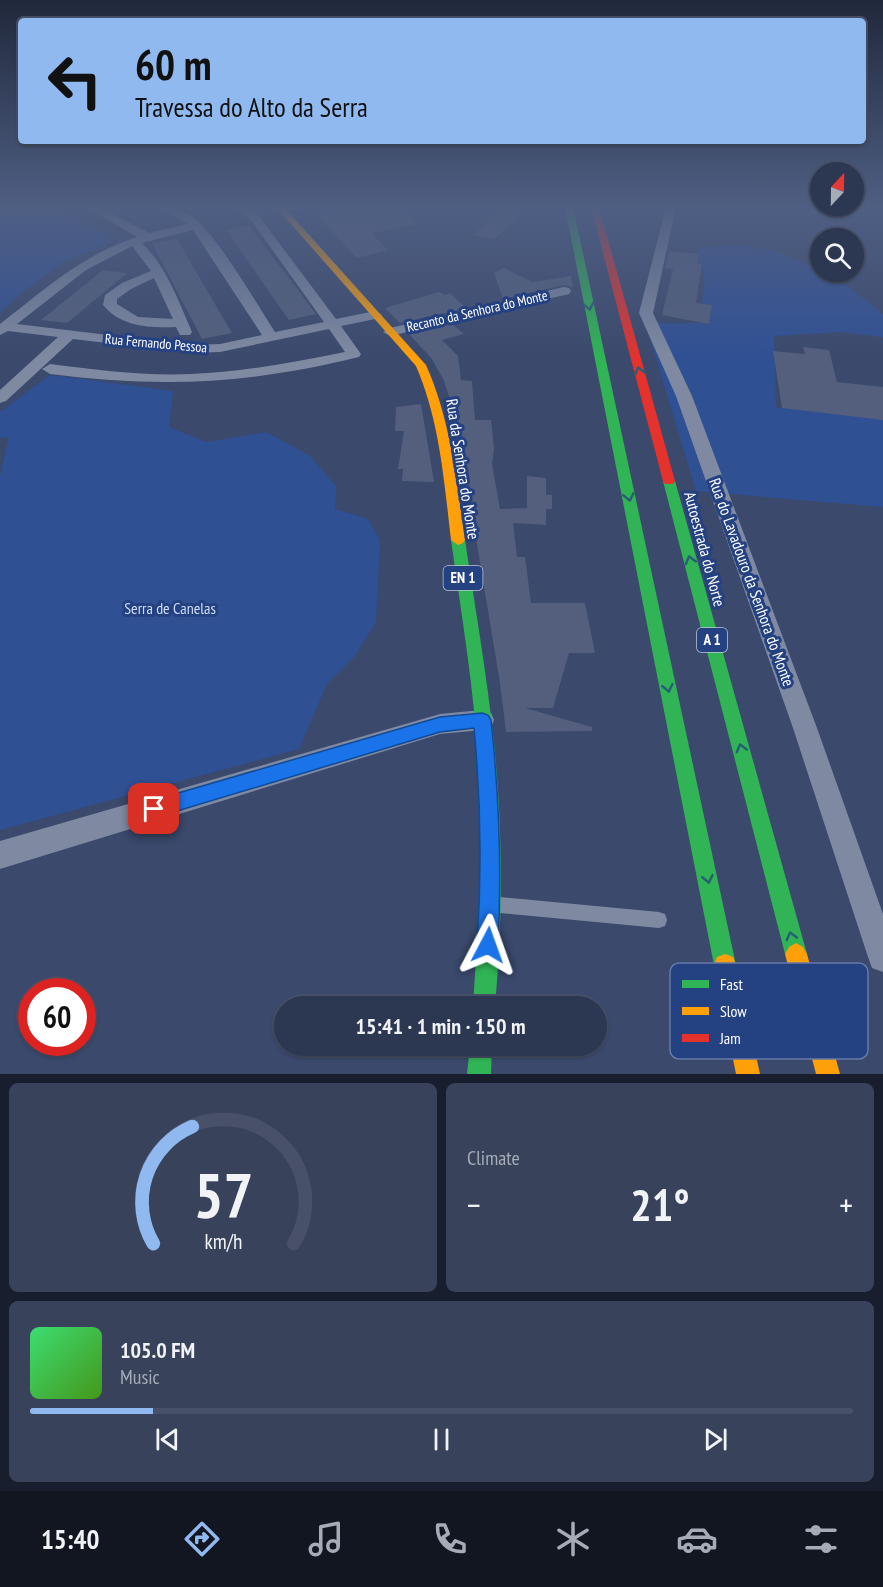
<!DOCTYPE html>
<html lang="en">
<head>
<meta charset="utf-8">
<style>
  :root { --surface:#2c3751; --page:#38425b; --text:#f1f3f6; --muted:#a6acb7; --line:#485168; --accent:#90b9f0 }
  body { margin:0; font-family:"PT Sans Narrow",sans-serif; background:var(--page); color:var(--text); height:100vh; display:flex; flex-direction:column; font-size:22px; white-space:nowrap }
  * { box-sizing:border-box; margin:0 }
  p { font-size:20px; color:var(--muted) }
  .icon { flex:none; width:33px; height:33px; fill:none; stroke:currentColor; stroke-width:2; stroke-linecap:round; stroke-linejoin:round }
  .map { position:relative; height:1074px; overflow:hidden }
  .side { display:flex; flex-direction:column; gap:9px; padding:9px; background:#181e2d; flex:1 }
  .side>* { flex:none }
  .hud { position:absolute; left:18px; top:18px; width:848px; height:126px; border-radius:6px; box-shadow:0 2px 4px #0004,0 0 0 2px var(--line); background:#90b9f0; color:#111; overflow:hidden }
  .needle { width:39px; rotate:22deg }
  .fabs { position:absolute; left:810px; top:162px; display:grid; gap:12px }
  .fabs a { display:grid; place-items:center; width:54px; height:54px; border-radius:50%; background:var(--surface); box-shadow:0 2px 4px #0004,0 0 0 2px var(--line); font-size:30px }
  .speed { position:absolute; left:18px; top:978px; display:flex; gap:12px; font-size:30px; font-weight:700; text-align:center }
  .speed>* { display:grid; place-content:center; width:78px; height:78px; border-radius:50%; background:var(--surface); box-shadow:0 2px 4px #0004,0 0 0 2px var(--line); line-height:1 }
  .speed .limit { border:9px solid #d22; background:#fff; color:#111 }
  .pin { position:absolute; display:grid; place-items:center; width:51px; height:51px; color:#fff; margin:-26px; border-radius:12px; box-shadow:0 3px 9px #0006 }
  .me { position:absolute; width:66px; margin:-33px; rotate:4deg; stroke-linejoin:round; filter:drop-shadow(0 0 4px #0008) }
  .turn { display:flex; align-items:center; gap:21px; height:126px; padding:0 18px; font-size:27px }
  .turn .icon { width:78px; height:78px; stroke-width:2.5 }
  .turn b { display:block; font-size:42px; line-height:51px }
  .big { font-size:45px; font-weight:700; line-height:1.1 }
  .side .card { flex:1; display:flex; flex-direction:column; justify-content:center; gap:9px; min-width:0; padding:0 21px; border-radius:9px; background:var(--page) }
  .side .dial { align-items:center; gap:0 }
  .dial svg { height:156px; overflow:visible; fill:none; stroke:var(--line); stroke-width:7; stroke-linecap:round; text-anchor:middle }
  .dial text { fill:var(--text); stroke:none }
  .song { display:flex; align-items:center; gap:18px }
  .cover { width:72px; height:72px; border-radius:9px; background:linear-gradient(135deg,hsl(140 70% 55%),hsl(100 70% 35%)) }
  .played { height:6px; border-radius:3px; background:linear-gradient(90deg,var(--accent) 15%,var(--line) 15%) }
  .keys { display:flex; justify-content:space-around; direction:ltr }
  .heat { display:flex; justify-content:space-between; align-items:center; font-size:33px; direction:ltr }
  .side .tiles { flex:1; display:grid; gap:9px; grid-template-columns:1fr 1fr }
  .card:last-child { grid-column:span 2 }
  .trip { position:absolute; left:274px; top:996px; width:333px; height:60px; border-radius:30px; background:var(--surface); box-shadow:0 2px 4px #0004,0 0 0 2px var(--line); font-weight:700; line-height:60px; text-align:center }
  .menu { display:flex; height:96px; justify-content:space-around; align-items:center; background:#121620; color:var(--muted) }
  .menu .icon { width:42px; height:42px }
  .menu .active { color:var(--accent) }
  .menu b { font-size:27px; color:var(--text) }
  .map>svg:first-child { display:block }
</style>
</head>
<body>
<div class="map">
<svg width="883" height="1074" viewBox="0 0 883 1074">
  <rect width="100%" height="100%" fill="#3a496c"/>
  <!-- green -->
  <g fill="#305094">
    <path d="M0,207H47L105,233L111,243L65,261L20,294L0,313Z"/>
    <path d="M742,245L779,252L837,278L883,314V337L839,332L774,336L776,407L883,419V507L696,491L646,325L660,323H699L705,280L697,251L707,246Z"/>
    <path d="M50,375L173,391L169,427L206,442L267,432L310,456L336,486L335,509L368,519L380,540L376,622L355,656L327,684L299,749L0,830V476L9,437L0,438V412Z"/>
  </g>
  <!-- building -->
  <g fill="#535f7c">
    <path d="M357,207H398L419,224L371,233L388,250L357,258L317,215Z"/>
    <path d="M502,207H522L514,215L518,216L495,239L473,235Z"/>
    <path d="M249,226L301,294L316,314L289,320L226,230Z"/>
    <path d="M177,239L219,311L232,333L202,339L152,243Z"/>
    <path d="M669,251L699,254L698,264H702L696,303L712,305L709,324L662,315L673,269L665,268Z"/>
    <path d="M504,268L533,282L571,276L573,287L563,285L503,299L494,273Z"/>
    <path d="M103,270L127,273L67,323L41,320Z"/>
    <path d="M439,292L445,295L450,293L466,308L400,323L385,308Z"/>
    <path d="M477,318L452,324L464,334L442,340L458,356L461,380L472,381L475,420H491L494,449L492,464L500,509L527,508V476L546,478V495H552V509H546V525L513,523L517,557H525L531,603H585L595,653H569L553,708H525L592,727V731L506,732L500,683L456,418L444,381L432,359L409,334Z"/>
    <path d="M803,347L829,350L837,382L883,387V420L782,408L773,351L805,354Z"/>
    <path d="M421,404L434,482L402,481L403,469H398L404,431H395L396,407Z"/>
  </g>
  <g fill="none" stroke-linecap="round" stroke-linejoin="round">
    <!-- lane -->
    <path fill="#7f8aa2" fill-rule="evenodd" d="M500,897L659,912L665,914L667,920L665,926L659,928L500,913L494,911L492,905L494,899Z"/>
    <!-- street -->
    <g fill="#7f8aa2" fill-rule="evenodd">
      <path d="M85,207H99L149,233L187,224L160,207C171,207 180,209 191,215C216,233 256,303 275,332L324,322L251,220L235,207H247L259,216L336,319L375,311L382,315L380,318L341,326L361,354L359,357C249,384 162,388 50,374L42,369L50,364C97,370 144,376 191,374C243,372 294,362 345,352L329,329L220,352L191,353L73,339L6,401L0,403V390L58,337L8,331L0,335V324C44,290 83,254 137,237ZM193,230L262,335L220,344L191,345L17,324L86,270L132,246L151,271L122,283L105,295L103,305C121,327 150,328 176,327L180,335H190L192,332C179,302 166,266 142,243ZM154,278L173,319L138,317L117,304V299L131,289Z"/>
      <path d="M666,207H676L653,313L692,396L817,728L883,914V972L872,968L868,957L793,728L676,396L639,313Z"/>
      <path d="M564,287L569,288L571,291L569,294L390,336L383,332L390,328Z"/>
      <path d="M482,710L491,713L494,720L491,727L482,730L440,734L0,869V841L440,714Z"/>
    </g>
    <!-- fast -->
    <g fill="#30b455" fill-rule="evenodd">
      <path d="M319,207L281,210L277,208L278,207Z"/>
      <path d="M565,207H573L736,965L733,973L725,976L717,973L714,965Z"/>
      <path d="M669,477L675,481L807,954L803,961L796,965L789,961L785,954L663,481Z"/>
      <path d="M458,535L465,540C475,607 487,675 494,743C503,830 503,919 495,1006H473C478,930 483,855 479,779C476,699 462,619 451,540Z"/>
      <path d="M470,1046H492L491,1074H467Z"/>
    </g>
    <!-- slow -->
    <g fill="#ff9f0a" fill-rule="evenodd">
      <path d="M276,207H284L426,365C451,421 456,480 465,540L463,543L458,545L451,540C444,481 440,422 416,366Z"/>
      <path d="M796,943L803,947L807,954L840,1074H816L785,954L789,947Z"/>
      <path d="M725,954L733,957L736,965L760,1074H736L714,965L717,957Z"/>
    </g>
    <!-- jam -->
    <path fill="#e5322d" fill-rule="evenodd" d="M591,207H599L675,481L673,484H665L663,481Z"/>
  </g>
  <!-- one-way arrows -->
  <defs><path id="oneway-chevron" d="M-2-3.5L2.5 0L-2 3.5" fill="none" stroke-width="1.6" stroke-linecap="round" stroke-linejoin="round" transform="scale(1.5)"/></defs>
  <g stroke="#275e77">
    <use href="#oneway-chevron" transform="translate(589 306) rotate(78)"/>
    <use href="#oneway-chevron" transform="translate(639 371) rotate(-105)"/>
    <use href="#oneway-chevron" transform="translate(629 497) rotate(78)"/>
    <use href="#oneway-chevron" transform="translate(690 560) rotate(-105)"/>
    <use href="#oneway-chevron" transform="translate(668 688) rotate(78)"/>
    <use href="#oneway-chevron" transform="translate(741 748) rotate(-105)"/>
    <use href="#oneway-chevron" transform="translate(708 879) rotate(78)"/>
    <use href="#oneway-chevron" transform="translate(791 936) rotate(-105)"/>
  </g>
  <!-- sky -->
  <linearGradient id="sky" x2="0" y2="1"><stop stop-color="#20283b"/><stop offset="0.58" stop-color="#4f5f83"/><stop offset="1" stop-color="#4f5f83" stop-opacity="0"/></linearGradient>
  <rect width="883" height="358" fill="url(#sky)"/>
  <!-- route -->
  <path fill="#1a73e8" stroke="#114b97" stroke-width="1.5" d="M482,713L488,715L491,720C499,795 502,869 498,945L495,952L488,955L480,952L477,945C482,872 481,801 474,728L440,732L154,818L147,815L145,809L147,803L154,800L440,717Z"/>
  <g text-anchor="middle" stroke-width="6" stroke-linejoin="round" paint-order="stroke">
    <!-- far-street labels -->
    <g font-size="14" fill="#fff" stroke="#244182">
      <text transform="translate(477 311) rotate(-13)" y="5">Recanto da Senhora do Monte</text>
      <text transform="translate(156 343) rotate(5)" y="5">Rua Fernando Pessoa</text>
    </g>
    <!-- shield labels -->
    <g fill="#244182" stroke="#bdc6da" stroke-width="1.5">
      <rect x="443.5" y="566" width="39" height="24" rx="4.5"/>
      <rect x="697" y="628" width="30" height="24" rx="4.5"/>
    </g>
    <g font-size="15" font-weight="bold" fill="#fff">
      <text x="463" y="583">EN 1</text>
      <text x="712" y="645">A 1</text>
    </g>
    <!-- street labels -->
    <g font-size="16" fill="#fff" stroke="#244182">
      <text transform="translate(463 469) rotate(81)" y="6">Rua da Senhora do Monte</text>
      <text transform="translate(705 549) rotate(75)" y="6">Autoestrada do Norte</text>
      <text transform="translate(752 582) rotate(70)" y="6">Rua do Lavadouro da Senhora do Monte</text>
    </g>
    <!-- park labels -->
    <g font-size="16" fill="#cfdcf6" stroke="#244182">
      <text x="170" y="614">Serra de Canelas</text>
    </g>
  </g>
  <!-- legend -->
  <rect x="670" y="963" width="198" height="96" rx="9" fill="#244182" stroke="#667aa8" stroke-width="1.5"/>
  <rect x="682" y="980" width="27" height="8" fill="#30b455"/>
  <rect x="682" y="1007" width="27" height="8" fill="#ff9f0a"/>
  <rect x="682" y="1034" width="27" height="8" fill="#e5322d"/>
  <g font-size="16" fill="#fff">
    <text x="720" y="990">Fast</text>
    <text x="720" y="1017">Slow</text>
    <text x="720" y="1044">Jam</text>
  </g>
</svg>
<div class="fabs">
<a><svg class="needle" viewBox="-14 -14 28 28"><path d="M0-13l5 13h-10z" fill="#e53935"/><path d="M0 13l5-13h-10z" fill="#a6acb7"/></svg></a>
<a><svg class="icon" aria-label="search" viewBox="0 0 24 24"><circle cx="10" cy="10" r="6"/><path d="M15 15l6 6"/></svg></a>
</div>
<div class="speed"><div class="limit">60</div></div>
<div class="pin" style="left:154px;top:809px;background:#d93025"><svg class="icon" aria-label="arrive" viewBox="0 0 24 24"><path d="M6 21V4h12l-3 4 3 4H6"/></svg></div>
<svg class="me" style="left:488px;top:945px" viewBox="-20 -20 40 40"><path d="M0-17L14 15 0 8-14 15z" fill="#1a73e8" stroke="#fff" stroke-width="4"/></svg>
<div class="trip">15:41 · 1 min · 150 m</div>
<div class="hud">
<div class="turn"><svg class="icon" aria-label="left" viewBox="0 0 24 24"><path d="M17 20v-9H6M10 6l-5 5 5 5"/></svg><div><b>60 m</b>Travessa do Alto da Serra</div></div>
</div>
</div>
<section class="side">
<div class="tiles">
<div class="card dial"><svg viewBox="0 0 100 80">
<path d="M14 69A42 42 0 1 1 86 69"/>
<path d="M14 69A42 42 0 0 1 34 9" stroke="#90b9f0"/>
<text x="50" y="56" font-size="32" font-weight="700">57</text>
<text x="50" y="72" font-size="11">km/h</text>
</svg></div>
<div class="card"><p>Climate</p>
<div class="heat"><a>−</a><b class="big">21°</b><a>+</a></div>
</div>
<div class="card">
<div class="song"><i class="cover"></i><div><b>105.0 FM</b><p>Music</p></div></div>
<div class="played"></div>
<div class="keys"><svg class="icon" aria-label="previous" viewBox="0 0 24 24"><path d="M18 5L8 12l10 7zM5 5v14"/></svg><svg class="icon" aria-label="pause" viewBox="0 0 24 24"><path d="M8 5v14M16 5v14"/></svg><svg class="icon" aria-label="next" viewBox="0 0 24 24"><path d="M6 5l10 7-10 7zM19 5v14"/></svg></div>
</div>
</div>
</section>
<nav class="menu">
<b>15:40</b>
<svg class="icon active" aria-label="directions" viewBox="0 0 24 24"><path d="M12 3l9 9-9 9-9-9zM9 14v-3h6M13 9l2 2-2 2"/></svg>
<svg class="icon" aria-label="music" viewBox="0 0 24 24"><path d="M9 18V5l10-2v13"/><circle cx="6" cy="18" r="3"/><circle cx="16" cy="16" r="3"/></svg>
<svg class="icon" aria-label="phone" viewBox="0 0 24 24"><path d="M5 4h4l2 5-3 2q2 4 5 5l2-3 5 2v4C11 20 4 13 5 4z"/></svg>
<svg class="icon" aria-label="climate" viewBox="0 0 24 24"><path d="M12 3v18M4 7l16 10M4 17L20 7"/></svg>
<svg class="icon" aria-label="car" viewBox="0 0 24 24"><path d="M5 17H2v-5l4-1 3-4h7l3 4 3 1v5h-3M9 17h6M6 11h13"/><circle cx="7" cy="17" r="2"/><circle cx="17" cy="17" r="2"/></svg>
<svg class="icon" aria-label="filters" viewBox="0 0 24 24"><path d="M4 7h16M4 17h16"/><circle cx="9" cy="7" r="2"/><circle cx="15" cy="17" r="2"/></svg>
</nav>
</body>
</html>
